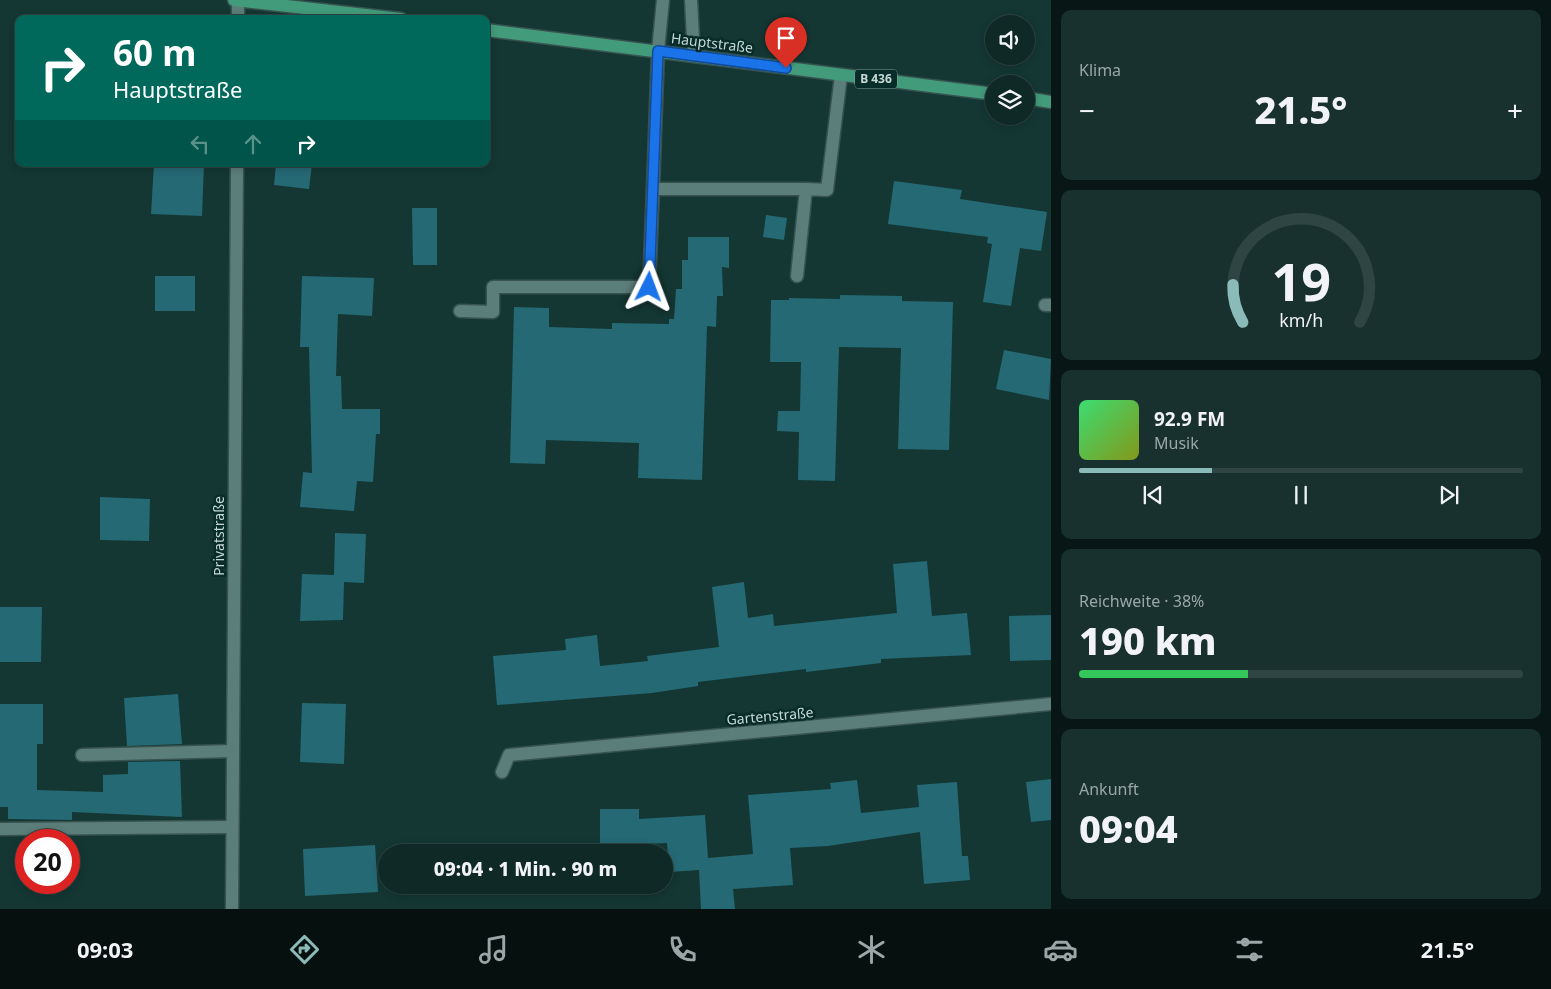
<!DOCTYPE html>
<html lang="de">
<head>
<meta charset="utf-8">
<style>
  :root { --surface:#0f2926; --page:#18312e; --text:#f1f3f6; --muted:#9ba6a7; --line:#2f4543; --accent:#8bbbb9 }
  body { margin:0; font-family:"Noto Sans",sans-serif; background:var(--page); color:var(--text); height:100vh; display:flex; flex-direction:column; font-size:19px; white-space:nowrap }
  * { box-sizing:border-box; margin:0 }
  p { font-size:16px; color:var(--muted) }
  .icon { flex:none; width:28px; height:28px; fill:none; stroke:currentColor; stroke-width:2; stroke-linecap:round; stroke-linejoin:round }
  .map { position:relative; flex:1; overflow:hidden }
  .side { display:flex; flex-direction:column; gap:10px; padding:10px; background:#081715; width:500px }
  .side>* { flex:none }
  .banner { position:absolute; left:15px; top:15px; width:475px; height:152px; border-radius:10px; box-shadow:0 2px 8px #0003,0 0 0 1px var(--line); background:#00695c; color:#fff; overflow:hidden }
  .controls { position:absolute; left:985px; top:15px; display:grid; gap:10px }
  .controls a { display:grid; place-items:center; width:50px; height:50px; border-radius:50%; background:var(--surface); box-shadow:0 2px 8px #0003,0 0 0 1px var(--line); font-size:25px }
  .speed { position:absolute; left:15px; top:829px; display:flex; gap:10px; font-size:25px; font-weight:700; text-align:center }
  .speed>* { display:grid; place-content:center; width:65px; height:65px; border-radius:50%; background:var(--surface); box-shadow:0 2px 8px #0003,0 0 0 1px var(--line); line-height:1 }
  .speed .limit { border:8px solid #d22; background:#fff; color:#111 }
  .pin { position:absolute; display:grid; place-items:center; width:42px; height:42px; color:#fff; margin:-51px -21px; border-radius:50% 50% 50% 0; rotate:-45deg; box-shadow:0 0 5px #0007 }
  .pin .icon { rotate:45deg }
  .me { position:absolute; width:55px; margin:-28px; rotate:3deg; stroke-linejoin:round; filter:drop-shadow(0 0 4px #0008) }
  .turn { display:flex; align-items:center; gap:18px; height:105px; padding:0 15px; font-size:22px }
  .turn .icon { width:65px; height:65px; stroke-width:2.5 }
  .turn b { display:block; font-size:35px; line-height:42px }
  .lanes { display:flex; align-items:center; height:48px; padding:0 15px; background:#0003; justify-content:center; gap:25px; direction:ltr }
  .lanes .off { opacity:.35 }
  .big { font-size:38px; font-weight:800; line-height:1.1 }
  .side .tile { flex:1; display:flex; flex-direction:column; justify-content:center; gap:8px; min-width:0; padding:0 18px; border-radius:10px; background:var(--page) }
  .side .dial { align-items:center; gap:0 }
  .dial svg { height:130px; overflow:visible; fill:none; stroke:var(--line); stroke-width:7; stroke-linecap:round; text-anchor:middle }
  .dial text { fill:var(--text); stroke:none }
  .song { display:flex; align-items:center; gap:15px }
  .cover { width:60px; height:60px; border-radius:8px; background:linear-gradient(135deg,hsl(140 70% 55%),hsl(70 70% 35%)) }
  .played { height:5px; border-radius:2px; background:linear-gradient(90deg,var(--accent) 30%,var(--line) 30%) }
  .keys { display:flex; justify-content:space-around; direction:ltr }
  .heat { display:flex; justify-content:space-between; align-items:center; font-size:28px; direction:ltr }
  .charge { height:8px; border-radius:4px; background:linear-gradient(90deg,#34c759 38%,var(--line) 0) }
  .trip { position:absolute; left:378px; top:844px; width:295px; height:50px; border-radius:25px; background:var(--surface); box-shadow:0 2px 8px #0003,0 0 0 1px var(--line); font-weight:800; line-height:50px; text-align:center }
  .tab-bar { display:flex; height:80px; justify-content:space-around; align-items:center; background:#06100f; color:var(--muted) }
  .tab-bar .icon { width:35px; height:35px }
  .tab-bar .current { color:var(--accent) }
  .tab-bar b { font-size:22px; color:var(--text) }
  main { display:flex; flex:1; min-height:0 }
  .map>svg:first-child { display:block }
</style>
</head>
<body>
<main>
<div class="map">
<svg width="1051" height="909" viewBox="0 0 1051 909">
  <rect width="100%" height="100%" fill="#143733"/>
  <!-- building -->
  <g fill="#256975">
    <path d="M154,164H204L202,216L151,214Z"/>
    <path d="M276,164H312L309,189L274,185Z"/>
    <path d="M894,181L962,190L960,199L1047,212L1041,251L1020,248L1011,306L983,302L992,244L987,243L988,237L888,224Z"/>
    <path d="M412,208H437V265H413Z"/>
    <path d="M766,215L787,218L784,240L763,237Z"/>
    <path d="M688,237H729V268L722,267L723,296H717L716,327L707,326L702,480L638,478L639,443L546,440L545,464L510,463L514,307L549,308V327L612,329V323L669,324V319H674L676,289H682V260H688Z"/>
    <rect x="155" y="276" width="40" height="35"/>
    <path d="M302,276L374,278L372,316L338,314L336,376H341L342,409H380V434H376L373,482L357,481L354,511L300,507L303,472L312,473L309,347H300Z"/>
    <path d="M840,295L902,296V301L953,302L949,450L898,449L901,348L839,347L835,481L798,480L799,432L777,431L778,411H800L801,362H770L771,300H789V298L840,299Z"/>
    <path d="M1004,350L1051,359L1049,400L996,389Z"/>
    <path d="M100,497L150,499L149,541L100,540Z"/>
    <path d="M335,533L366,534L364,583L344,582L343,620L300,621L302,574L334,575Z"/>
    <path d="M927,561L932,616L967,613L971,655L881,659V663L806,672V669L698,682V686L652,693L497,705L493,656L566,650L565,639L597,635L600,666L648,661L647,656L719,647L712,587L744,582L748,618L773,614L774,626L897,613L893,564Z"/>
    <path d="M0,607H42L41,662H0Z"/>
    <path d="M1051,615V660L1010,661L1009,616Z"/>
    <path d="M178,694L182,744L127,746L124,698Z"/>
    <path d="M302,703L346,704L344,764L300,762Z"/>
    <path d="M0,704H43V744H37V790L103,792V775L128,774V762L180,761L182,817L72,812V820L8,819V807H0Z"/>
    <path d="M1051,779V820L1031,822L1026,782Z"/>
    <path d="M857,780L861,813L919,807L917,785L957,782L962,856H968L970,880L924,884L920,832L828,846L790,848L793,885L733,889L735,909H701L699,870L669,872L667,843L600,846V809H639V819L705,815L708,858L753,854L748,795L831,789L830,783Z"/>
    <path d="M375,845L378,892L305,896L303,849Z"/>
  </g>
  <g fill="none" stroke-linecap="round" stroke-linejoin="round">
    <defs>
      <g id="service">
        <path d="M653,189L658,51"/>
        <path d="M797,276L806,189L827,190L841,75"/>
        <path d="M460,311L493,312V287H649L653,189H806"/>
        <path d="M82,755L233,751"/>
        <path d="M0,829L232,827"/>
      </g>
      <g id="minor">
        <path d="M691,0L694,56"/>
        <path d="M238,19V1"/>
        <path d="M658,51L663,0"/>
        <path d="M1045,305H1051"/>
        <path d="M502,772L509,755L1051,704"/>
        <path d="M232,909L237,164"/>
      </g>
      <g id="primary">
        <path d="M234,0L401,19"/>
        <path d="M486,30L994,94"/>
        <path d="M1026,98L1051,102"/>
      </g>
    </defs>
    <!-- service casing -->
    <use href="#service" stroke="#37524f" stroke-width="15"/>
    <!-- minor casing -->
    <use href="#minor" stroke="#37524f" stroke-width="15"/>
    <!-- primary casing -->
    <use href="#primary" stroke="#37524f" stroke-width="15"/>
    <!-- service -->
    <use href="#service" stroke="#5b7e7a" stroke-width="12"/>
    <!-- minor -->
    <use href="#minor" stroke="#5b7e7a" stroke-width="12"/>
    <!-- primary -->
    <use href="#primary" stroke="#429b7b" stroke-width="12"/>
  </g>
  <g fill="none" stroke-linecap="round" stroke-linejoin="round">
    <defs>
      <path id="route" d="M649,287L658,51L786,68"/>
    </defs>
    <!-- route casing -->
    <use href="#route" stroke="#114b97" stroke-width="12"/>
    <!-- route -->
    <use href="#route" stroke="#1a73e8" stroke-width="9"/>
  </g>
  <g text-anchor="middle" stroke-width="5" stroke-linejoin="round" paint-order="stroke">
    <!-- shield labels -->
    <rect fill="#082c29" stroke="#8da5a2" stroke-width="1" x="855" y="69.5" width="42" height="19" rx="4"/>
    <g font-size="12" font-weight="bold" fill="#c6d9d6">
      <text x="876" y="83">B 436</text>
    </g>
    <!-- street labels -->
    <g font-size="14" fill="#c6d9d6" stroke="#082c29">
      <text transform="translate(712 43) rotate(7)" y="5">Hauptstraße</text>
      <text transform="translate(219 536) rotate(-90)" y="5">Privatstraße</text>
      <text transform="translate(770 716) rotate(-5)" y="5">Gartenstraße</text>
    </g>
  </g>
</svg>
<div class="controls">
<a><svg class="icon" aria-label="sound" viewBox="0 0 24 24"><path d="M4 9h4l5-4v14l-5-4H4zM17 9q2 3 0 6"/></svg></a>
<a><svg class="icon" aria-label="layers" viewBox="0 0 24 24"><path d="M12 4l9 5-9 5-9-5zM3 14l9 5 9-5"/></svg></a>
</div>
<div class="speed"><div class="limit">20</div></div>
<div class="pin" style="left:786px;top:68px;background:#d93025"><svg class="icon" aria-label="arrive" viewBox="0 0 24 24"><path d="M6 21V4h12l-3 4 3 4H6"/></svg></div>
<svg class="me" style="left:649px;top:287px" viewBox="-20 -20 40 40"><path d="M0-17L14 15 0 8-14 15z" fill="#1a73e8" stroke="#fff" stroke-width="4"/></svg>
<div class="trip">09:04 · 1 Min. · 90 m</div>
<div class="banner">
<div class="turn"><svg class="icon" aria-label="right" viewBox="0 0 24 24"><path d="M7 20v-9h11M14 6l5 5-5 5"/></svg><div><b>60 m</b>Hauptstraße</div></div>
<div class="lanes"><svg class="icon off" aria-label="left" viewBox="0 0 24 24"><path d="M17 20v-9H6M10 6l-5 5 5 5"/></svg><svg class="icon off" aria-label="ahead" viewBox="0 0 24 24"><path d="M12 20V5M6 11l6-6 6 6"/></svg><svg class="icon" aria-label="right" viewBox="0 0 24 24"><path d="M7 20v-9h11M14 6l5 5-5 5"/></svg></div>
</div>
</div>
<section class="side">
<div class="tile"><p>Klima</p>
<div class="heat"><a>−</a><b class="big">21.5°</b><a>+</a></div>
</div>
<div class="tile dial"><svg viewBox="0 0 100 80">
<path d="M14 69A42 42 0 1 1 86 69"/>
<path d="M14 69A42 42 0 0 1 8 46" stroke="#8bbbb9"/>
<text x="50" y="56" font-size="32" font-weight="700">19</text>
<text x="50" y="72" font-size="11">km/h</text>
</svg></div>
<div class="tile">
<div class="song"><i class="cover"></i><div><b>92.9 FM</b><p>Musik</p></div></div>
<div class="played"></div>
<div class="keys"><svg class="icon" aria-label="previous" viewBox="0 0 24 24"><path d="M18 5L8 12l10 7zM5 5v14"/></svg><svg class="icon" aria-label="pause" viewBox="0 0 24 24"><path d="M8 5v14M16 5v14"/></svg><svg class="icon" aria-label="next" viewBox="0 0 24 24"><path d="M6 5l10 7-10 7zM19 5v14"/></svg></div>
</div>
<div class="tile"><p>Reichweite · 38%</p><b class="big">190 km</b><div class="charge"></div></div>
<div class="tile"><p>Ankunft</p><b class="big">09:04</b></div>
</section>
</main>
<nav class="tab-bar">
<b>09:03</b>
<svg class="icon current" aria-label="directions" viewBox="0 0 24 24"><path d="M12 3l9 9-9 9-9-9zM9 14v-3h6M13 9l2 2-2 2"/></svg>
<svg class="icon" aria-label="music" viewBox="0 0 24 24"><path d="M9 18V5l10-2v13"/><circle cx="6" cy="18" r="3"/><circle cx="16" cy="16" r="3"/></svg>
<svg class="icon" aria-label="phone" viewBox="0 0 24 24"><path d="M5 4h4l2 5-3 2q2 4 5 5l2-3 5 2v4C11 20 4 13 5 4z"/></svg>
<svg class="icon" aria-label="climate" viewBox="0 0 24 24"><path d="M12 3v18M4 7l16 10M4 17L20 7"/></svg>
<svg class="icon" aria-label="car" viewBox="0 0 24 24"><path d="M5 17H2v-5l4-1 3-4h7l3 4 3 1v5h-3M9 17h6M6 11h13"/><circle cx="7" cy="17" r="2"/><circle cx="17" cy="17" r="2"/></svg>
<svg class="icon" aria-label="filters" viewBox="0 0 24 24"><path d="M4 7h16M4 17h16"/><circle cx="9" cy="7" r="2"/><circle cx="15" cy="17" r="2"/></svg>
<b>21.5°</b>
</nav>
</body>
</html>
